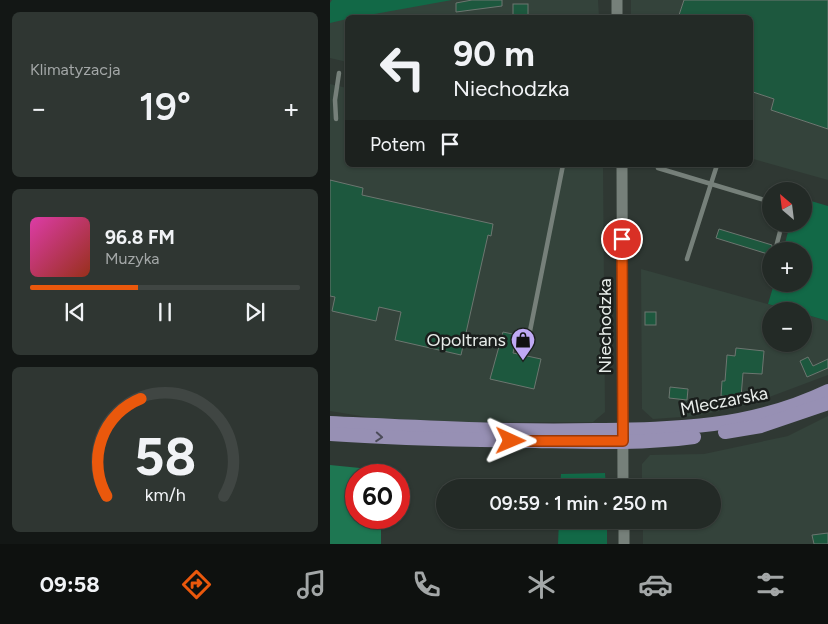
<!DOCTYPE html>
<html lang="pl">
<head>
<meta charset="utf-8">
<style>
  :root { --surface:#232a26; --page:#2f3632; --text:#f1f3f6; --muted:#a3a7a7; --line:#404643; --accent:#ea580c }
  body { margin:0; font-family:Figtree,sans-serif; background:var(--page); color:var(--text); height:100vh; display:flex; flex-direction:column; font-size:19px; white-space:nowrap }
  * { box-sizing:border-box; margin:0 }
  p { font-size:16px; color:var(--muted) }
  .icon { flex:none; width:28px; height:28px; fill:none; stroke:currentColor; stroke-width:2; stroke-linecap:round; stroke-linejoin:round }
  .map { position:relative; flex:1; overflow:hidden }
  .panel { display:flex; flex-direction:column; gap:12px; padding:12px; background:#131715; width:330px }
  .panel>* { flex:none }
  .hud { position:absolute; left:15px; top:15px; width:408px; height:152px; border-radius:8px; box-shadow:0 1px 4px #0004,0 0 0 1px var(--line); background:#232a26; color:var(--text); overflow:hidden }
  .needle { width:32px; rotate:332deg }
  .buttons { position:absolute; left:432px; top:182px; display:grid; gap:10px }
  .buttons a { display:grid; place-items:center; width:50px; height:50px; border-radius:50%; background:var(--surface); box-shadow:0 1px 4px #0004,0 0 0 1px var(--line); font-size:25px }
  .speed { position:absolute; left:15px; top:464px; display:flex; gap:10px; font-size:25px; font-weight:700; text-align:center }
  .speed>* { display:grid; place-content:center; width:65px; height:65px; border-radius:50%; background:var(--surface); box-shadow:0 1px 4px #0004,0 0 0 1px var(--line); line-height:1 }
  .speed .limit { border:8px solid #d22; background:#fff; color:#111 }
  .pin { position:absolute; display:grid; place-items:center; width:42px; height:42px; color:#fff; margin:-21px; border:2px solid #fff; border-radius:50%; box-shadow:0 1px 5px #0007 }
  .me { position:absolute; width:55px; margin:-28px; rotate:91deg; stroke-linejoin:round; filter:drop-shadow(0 0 4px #0008) }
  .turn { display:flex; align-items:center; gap:18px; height:105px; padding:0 25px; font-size:22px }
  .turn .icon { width:65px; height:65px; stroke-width:2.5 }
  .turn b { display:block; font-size:35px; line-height:42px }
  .then { display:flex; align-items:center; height:48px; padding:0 25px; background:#0003; gap:10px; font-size:19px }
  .big { font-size:38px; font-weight:600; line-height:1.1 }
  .panel .widget { flex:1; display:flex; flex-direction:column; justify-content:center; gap:8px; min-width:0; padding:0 18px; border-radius:8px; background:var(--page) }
  .panel .dial { align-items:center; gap:0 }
  .dial svg { height:130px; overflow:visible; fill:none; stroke:var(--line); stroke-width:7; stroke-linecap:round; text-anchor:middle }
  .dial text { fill:var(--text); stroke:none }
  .song { display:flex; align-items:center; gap:15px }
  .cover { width:60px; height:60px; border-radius:8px; background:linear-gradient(135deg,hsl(320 70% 55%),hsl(10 70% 35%)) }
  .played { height:5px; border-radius:2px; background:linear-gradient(90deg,var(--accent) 40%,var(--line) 40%) }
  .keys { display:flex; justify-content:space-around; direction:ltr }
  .heat { display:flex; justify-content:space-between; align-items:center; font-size:28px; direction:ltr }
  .trip { position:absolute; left:106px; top:479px; width:285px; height:50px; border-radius:25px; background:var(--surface); box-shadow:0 1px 4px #0004,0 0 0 1px var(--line); font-weight:600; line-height:50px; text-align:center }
  .tabs { display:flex; height:80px; justify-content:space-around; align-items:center; background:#0e110f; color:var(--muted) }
  .tabs .icon { width:35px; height:35px }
  .tabs .on { color:var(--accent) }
  .tabs b { font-size:22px; color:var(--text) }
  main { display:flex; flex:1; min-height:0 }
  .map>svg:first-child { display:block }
</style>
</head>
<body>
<main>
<section class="panel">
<div class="widget"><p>Klimatyzacja</p>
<div class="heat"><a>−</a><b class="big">19°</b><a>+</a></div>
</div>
<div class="widget">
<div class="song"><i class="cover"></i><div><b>96.8 FM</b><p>Muzyka</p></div></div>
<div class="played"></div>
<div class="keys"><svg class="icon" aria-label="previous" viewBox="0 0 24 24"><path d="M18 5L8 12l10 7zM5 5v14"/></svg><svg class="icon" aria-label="pause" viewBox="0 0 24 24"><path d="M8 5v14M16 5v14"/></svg><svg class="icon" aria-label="next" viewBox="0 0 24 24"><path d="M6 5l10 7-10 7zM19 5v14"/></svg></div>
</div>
<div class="widget dial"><svg viewBox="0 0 100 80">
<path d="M14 69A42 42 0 1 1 86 69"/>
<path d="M14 69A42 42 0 0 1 35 9" stroke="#ea580c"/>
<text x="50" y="56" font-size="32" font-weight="700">58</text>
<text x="50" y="72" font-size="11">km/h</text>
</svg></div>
</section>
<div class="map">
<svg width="498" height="544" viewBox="0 0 498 544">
  <rect width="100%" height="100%" fill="#2f3833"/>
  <!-- built -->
  <g fill="#34433b">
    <path d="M0,0H268L269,17L18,18L17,62L0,58Z"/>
    <path d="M301,0H498V180L420,158V18L301,17Z"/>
    <path d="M0,84L17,88L18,165H273L275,412L263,422H137L43,418L0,411Z"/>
    <path d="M311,269L463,311H441V344H474V314L498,321V375L418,405L365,416L323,419L312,409Z"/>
    <path d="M498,416V544H313V520H382V488L312,487V464L320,455L374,454L458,436Z"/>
  </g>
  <!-- green -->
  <g fill="#126947">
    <path d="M2,0H122L28,17L18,18L17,19L0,23V3Z"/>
    <path d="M474,199L498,206V321L474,314V311H463L438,304L444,284H474V251H453L460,224H474Z"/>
    <path d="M275,473L276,487H230L231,474Z"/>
    <path d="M229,520H277V544H228Z"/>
  </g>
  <!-- forest -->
  <path fill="#1e7752" d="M0,465L50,470V475H26V518H51V544H0Z"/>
  <!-- building -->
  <g fill="#1d583e" stroke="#6c7670">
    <path d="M142,0H172V6L126,12V3Z"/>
    <path d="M354,0H498V129L441,110L444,99L420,91V18H357L349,15Z"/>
    <rect x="183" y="4" width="15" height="14"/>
    <path d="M0,180L33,188L32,195L163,224L161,236L158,235L131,355L65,340L71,312L49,307L46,321L2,311L5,297L0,296Z"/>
    <path d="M389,229L442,245L441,255L386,238Z"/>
    <rect x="315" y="312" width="11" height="13"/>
    <path d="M173,332L187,335L183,353L211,359L204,389L160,379Z"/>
    <path d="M406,348L434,351L432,374L413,373L411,397L391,396L392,381H395L397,355L405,356Z"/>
    <path d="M478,357L483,366L498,359V368L477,377L470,361Z"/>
    <path d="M340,387L358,389L357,400L339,398Z"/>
    <path d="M498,533V544H484L482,535Z"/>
  </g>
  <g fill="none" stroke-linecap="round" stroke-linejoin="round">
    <!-- service -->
    <g stroke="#76807a" stroke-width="4.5">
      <path d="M6,119L5,100L9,73"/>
      <path d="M328,168L441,202"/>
      <path d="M445,251L452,224"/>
      <path d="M357,259L387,165"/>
      <path d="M198,341L233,165"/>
    </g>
    <!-- tertiary -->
    <g stroke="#76807a" stroke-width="11">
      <path d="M287,0V18"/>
      <path d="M292,165L293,488"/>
      <path d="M294,520V544"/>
    </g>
    <!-- primary -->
    <g stroke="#9790b4" stroke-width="14">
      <path d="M0,423C88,427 176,432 265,430C348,429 420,428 498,391"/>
      <path d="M395,432L431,426L498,403"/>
      <path d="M0,434C68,439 136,440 205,441C258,442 311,444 364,437"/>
    </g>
  </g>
  <!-- one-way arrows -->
  <defs><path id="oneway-chevron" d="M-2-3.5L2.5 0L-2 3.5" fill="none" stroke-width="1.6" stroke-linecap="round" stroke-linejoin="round" transform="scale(1.25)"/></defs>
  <use stroke="#4c4c59" href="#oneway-chevron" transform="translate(49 437) rotate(4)"/>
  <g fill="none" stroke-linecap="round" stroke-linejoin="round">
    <defs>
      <path id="route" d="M181,441H293L292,239"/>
    </defs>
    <!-- route casing -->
    <use href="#route" stroke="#983908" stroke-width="12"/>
    <!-- route -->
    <use href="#route" stroke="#ea580c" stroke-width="9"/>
  </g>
  <!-- icons -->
  <defs>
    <symbol id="shop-pin" viewBox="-11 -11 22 30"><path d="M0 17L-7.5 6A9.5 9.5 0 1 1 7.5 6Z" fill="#bfa9f4" stroke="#1a1e1c"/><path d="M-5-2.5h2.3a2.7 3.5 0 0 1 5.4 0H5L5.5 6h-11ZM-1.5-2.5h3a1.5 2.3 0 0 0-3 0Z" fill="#111"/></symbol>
  </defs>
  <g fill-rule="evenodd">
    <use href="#shop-pin" x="179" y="326" width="28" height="38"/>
  </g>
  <g text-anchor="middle" stroke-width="5" stroke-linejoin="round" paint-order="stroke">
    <!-- street labels -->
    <g font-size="18" fill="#e7ece9" stroke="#1a1e1c">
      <text transform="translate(275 326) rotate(-90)" y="6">Niechodzka</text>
      <text transform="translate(394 401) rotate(-11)" y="6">Mleczarska</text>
    </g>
    <!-- poi labels -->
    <g font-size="18" fill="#e7ece9" stroke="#1a1e1c" text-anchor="end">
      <text x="176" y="346">Opoltrans</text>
    </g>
  </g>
</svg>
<div class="buttons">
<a><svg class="needle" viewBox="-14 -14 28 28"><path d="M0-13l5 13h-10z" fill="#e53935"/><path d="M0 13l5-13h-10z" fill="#a3a7a7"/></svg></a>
<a>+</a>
<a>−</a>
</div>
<div class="speed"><div class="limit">60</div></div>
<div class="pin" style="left:292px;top:239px;background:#d93025"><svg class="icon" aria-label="arrive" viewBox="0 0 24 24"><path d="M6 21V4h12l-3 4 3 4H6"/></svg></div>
<svg class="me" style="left:181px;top:441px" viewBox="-20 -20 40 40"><path d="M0-17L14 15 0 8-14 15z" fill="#ea580c" stroke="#fff" stroke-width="4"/></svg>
<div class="trip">09:59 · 1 min · 250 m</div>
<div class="hud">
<div class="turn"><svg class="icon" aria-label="left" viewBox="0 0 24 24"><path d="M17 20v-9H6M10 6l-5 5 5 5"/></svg><div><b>90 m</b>Niechodzka</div></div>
<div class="then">Potem<svg class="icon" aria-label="arrive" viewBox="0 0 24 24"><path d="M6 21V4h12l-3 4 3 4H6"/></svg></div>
</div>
</div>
</main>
<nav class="tabs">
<b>09:58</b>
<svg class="icon on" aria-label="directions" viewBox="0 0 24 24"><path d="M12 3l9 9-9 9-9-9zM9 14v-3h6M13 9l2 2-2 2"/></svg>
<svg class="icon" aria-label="music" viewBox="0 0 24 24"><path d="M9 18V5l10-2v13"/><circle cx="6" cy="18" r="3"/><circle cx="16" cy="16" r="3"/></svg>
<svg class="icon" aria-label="phone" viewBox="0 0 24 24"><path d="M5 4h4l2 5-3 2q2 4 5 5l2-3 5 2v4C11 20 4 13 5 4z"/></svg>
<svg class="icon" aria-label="climate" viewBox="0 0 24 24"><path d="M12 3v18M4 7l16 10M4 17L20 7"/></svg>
<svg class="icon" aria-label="car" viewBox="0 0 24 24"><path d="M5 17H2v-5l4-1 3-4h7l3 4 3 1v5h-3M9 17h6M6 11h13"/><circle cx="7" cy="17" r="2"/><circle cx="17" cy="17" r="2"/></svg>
<svg class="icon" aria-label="filters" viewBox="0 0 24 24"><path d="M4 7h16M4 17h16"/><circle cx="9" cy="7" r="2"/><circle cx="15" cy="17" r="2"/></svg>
</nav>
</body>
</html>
